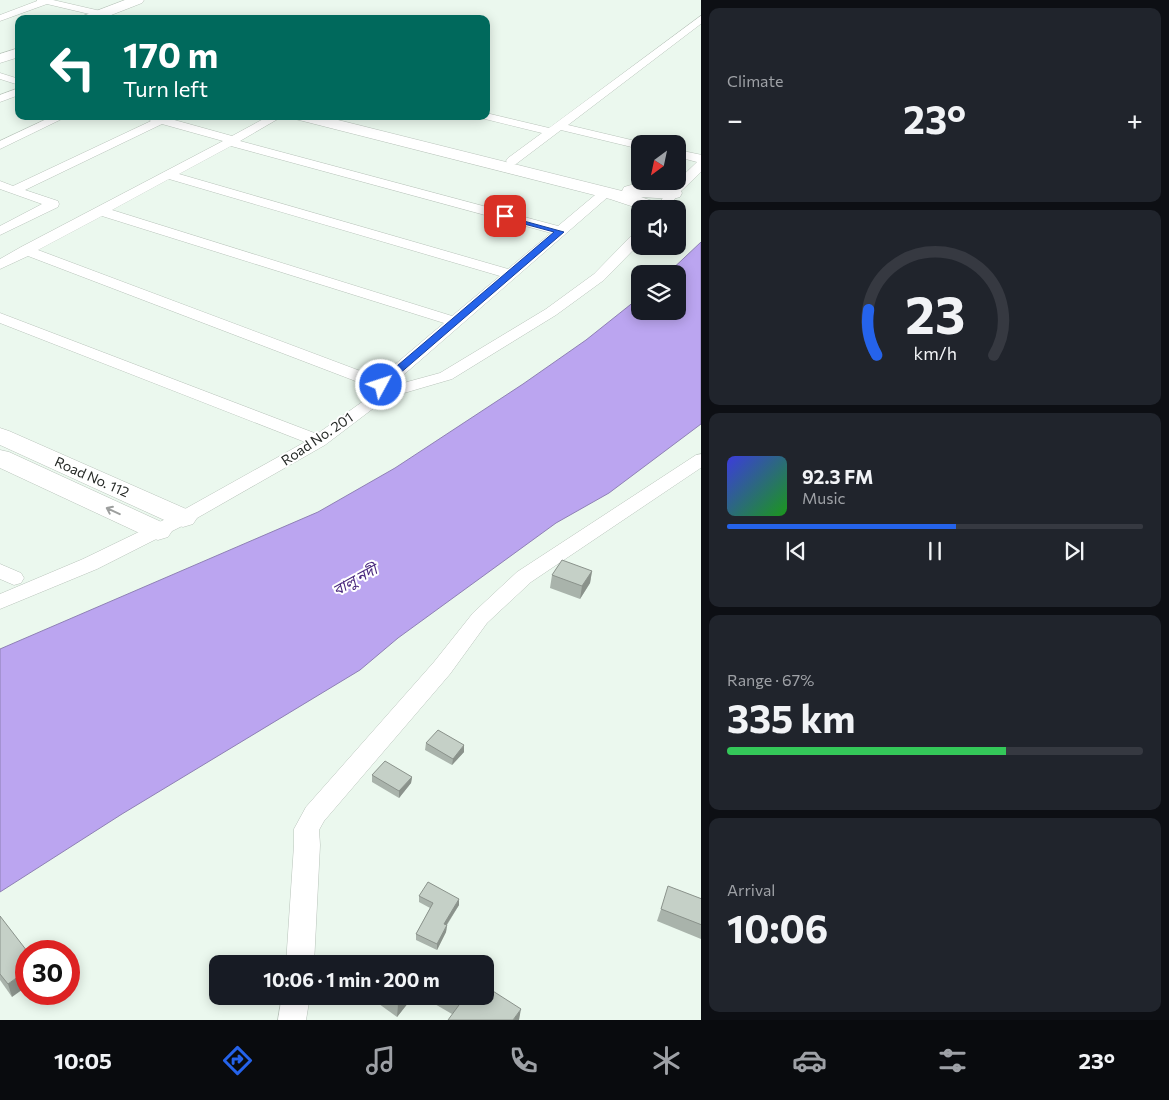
<!DOCTYPE html>
<html lang="en">
<head>
<meta charset="utf-8">
<style>
  :root { --surface:#171b24; --page:#20242c; --text:#f1f3f6; --muted:#9ea1a6; --line:#363941; --accent:#2563eb }
  body { margin:0; font-family:Commissioner,"Noto Sans Bengali",sans-serif; background:var(--page); color:var(--text); height:100vh; display:flex; flex-direction:column; font-size:19px; white-space:nowrap }
  * { box-sizing:border-box; margin:0 }
  p { font-size:16px; color:var(--muted) }
  .icon { flex:none; width:28px; height:28px; fill:none; stroke:currentColor; stroke-width:2; stroke-linecap:round; stroke-linejoin:round }
  .map { position:relative; flex:1; overflow:hidden }
  .sheet { display:flex; flex-direction:column; gap:8px; padding:8px; background:#0d0f14; width:468px }
  .sheet>* { flex:none }
  .top-card { position:absolute; left:15px; top:15px; width:475px; height:105px; border-radius:10px; box-shadow:0 2px 12px #0003; background:#00695c; color:#fff; overflow:hidden }
  .needle { width:32px; rotate:213deg }
  .buttons { position:absolute; left:631px; top:135px; display:grid; gap:10px }
  .buttons a { display:grid; place-items:center; width:55px; height:55px; border-radius:10px; background:var(--surface); box-shadow:0 2px 12px #0003; font-size:25px }
  .speed { position:absolute; left:15px; top:940px; display:flex; gap:10px; font-size:25px; font-weight:700; text-align:center }
  .speed>* { display:grid; place-content:center; width:65px; height:65px; border-radius:50%; background:var(--surface); box-shadow:0 2px 12px #0003; line-height:1 }
  .speed .limit { border:8px solid #d22; background:#fff; color:#111 }
  .pin { position:absolute; display:grid; place-items:center; width:42px; height:42px; color:#fff; margin:-21px; border-radius:10px; box-shadow:0 2px 8px #0006 }
  .me { position:absolute; width:55px; margin:-28px; rotate:50deg; stroke-linejoin:round; filter:drop-shadow(0 0 4px #0008) }
  .turn { display:flex; align-items:center; gap:18px; height:105px; padding:0 25px; font-size:22px }
  .turn .icon { width:65px; height:65px; stroke-width:2.5 }
  .turn b { display:block; font-size:35px; line-height:42px }
  .big { font-size:38px; font-weight:700; line-height:1.1 }
  .sheet .tile { flex:1; display:flex; flex-direction:column; justify-content:center; gap:8px; min-width:0; padding:0 18px; border-radius:10px; background:var(--page) }
  .sheet .dial { align-items:center; gap:0 }
  .dial svg { height:130px; overflow:visible; fill:none; stroke:var(--line); stroke-width:7; stroke-linecap:round; text-anchor:middle }
  .dial text { fill:var(--text); stroke:none }
  .song { display:flex; align-items:center; gap:15px }
  .cover { width:60px; height:60px; border-radius:8px; background:linear-gradient(135deg,hsl(240 70% 55%),hsl(120 70% 35%)) }
  .played { height:5px; border-radius:2px; background:linear-gradient(90deg,var(--accent) 55%,var(--line) 55%) }
  .keys { display:flex; justify-content:space-around; direction:ltr }
  .heat { display:flex; justify-content:space-between; align-items:center; font-size:28px; direction:ltr }
  .charge { height:8px; border-radius:4px; background:linear-gradient(90deg,#34c759 67%,var(--line) 0) }
  .trip { position:absolute; left:209px; top:955px; width:285px; height:50px; border-radius:10px; background:var(--surface); box-shadow:0 2px 12px #0003; font-weight:700; line-height:50px; text-align:center }
  .tab-bar { display:flex; height:80px; justify-content:space-around; align-items:center; background:#090b0e; color:var(--muted) }
  .tab-bar .icon { width:35px; height:35px }
  .tab-bar .on { color:var(--accent) }
  .tab-bar b { font-size:22px; color:var(--text) }
  main { display:flex; flex:1; min-height:0 }
  .map>svg:first-child { display:block }
</style>
</head>
<body>
<main>
<div class="map">
<svg width="702" height="1020" viewBox="0 0 702 1020">
  <rect width="100%" height="100%" fill="#ebf8ee"/>
  <!-- water -->
  <path fill="#bba5f0" stroke="#8e80b4" d="M701,242V424L609,493L556,523L398,638L360,670L122,814L0,892V649L318,512L395,468L523,384L586,340L640,297V311H678V274H667Z"/>
  <g fill="none" stroke-linecap="round" stroke-linejoin="round">
    <defs>
      <g id="street">
        <path d="M37,0H53L105,12L107,14L102,17L47,4L0,21V15L37,1Z"/>
        <path d="M702,15V23L568,125L644,143L645,144H640V149L561,130L516,164H508L506,161L508,158L542,133L481,118L480,116H486V113L549,128Z"/>
        <path d="M0,73L19,79V85L0,79Z"/>
        <path d="M19,88V95L0,102V95Z"/>
        <path d="M53,116H68L0,149V141Z"/>
        <path d="M141,116H160L232,136L269,116H283L240,141L558,226L601,190H609L611,193L609,196L393,384L396,385L440,373L546,309L594,274L635,232L640,231V243L604,280L556,315L452,379L387,398L325,445L190,522L97,569L0,609V594L83,559L176,514L305,442L0,323V313L317,434L379,390L28,256L0,269V259L21,247L223,141L162,124L25,190L58,201L59,204L58,207L0,235V226L42,204L0,189V181L13,186L151,121ZM231,146L551,233L508,269L179,174ZM169,179L500,276L452,316L112,210ZM102,216L444,323L379,378L38,250Z"/>
        <path d="M678,150L702,155V171L678,194L668,209H655L670,188L697,162L678,157Z"/>
        <path d="M702,454V467L531,582L487,623L450,674L324,821L319,830L320,845L314,964H286L294,845V829L306,807L434,662L473,613L517,572L696,455Z"/>
        <path d="M0,564L21,573L24,578L21,583L14,585L0,579Z"/>
        <path d="M282,996H310L306,1020H278Z"/>
      </g>
      <g id="secondary">
        <path d="M125,0H144L142,3L101,19H81L83,16Z"/>
        <path d="M19,48V57L0,63V54Z"/>
        <path d="M293,116H322L622,191L624,187L631,185L673,187L680,189L682,193L680,197L673,199L641,197L664,205L666,209H640L610,199L295,119Z"/>
        <path d="M0,428L9,431L193,512L197,518L193,524L183,527L173,524L0,445Z"/>
        <path d="M0,450L9,452L168,525L172,531L168,537L158,540L148,537L0,468Z"/>
      </g>
    </defs>
    <!-- street casing -->
    <use href="#street" stroke="#b9c4bb" stroke-width="1"/>
    <!-- secondary casing -->
    <use href="#secondary" stroke="#b9c4bb" stroke-width="1"/>
    <!-- street -->
    <use href="#street" fill="#fff" fill-rule="evenodd"/>
    <!-- secondary -->
    <use href="#secondary" fill="#fff" fill-rule="evenodd"/>
  </g>
  <!-- wall -->
  <g fill="#a9b3ab">
    <path d="M592,571L590,583L580,599L550,588L552,575Z"/>
    <path d="M426,743L464,752L452,765L425,750Z"/>
    <path d="M372,775L412,777L411,783L399,798L372,782Z"/>
    <path d="M419,896L459,905L447,925L446,932L437,950L416,940V934L430,908L419,902Z"/>
    <path d="M702,899V937L701,939L657,921L661,909Z"/>
    <path d="M0,916L12,997L0,980Z"/>
    <path d="M368,996H412V998L397,1017Z"/>
    <path d="M421,996H485L452,1014Z"/>
  </g>
  <!-- shaded-wall -->
  <g fill="#8a928b">
    <path d="M592,571L590,583L580,599L582,586Z"/>
    <path d="M464,745V752L452,765L453,759Z"/>
    <path d="M412,777L411,783L399,798V791Z"/>
    <path d="M459,899V905L443,930L444,924Z"/>
    <path d="M447,925L446,932L437,950V944Z"/>
    <path d="M26,971V987L12,997L8,984Z"/>
    <path d="M405,996H412V998L397,1017L398,1005Z"/>
    <path d="M521,1009L519,1020H513Z"/>
  </g>
  <!-- building -->
  <g fill="#c5d0c7" stroke="#8a928b">
    <path d="M562,560L592,571L582,586L552,575Z"/>
    <path d="M438,730L464,745L453,759L426,743Z"/>
    <path d="M385,761L412,777L399,791L372,775Z"/>
    <path d="M428,882L459,899L444,924L447,925L437,944L416,934L433,903L419,896Z"/>
    <path d="M668,886L702,899V925L661,909Z"/>
    <path d="M0,916L27,951H26V971L8,984L0,974Z"/>
    <path d="M433,958L444,964H429Z"/>
    <path d="M485,986L521,1009L513,1020H448L459,1005L444,996H485Z"/>
    <path d="M385,996H405L398,1005Z"/>
  </g>
  <!-- one-way arrows -->
  <defs><path id="oneway-shaft" d="M-6 0H5M1.5-3L5.5 0L1.5 3" fill="none" stroke-width="1.6" stroke-linecap="round" stroke-linejoin="round" transform="scale(1.25)"/></defs>
  <use stroke="#9d9f9e" href="#oneway-shaft" transform="translate(113 511) rotate(-155)"/>
  <!-- route -->
  <path fill="#2563eb" stroke="#184099" d="M502,215L564,232L384,387H377V383L554,232L502,218Z"/>
  <g text-anchor="middle" stroke-width="4" stroke-linejoin="round" paint-order="stroke">
    <!-- street labels -->
    <g font-size="14" fill="#262a27" stroke="#fff">
      <text transform="translate(317 439) rotate(-34)" y="5">Road No. 201</text>
      <text transform="translate(92 477) rotate(24)" y="5">Road No. 112</text>
    </g>
    <!-- water labels -->
    <g font-size="15" font-style="italic" fill="#4a297e" stroke="#fff">
      <text transform="translate(355 580) rotate(-29)" y="5">বালু নদী</text>
    </g>
  </g>
</svg>
<div class="buttons">
<a><svg class="needle" viewBox="-14 -14 28 28"><path d="M0-13l5 13h-10z" fill="#e53935"/><path d="M0 13l5-13h-10z" fill="#9ea1a6"/></svg></a>
<a><svg class="icon" aria-label="sound" viewBox="0 0 24 24"><path d="M4 9h4l5-4v14l-5-4H4zM17 9q2 3 0 6"/></svg></a>
<a><svg class="icon" aria-label="layers" viewBox="0 0 24 24"><path d="M12 4l9 5-9 5-9-5zM3 14l9 5 9-5"/></svg></a>
</div>
<div class="speed"><div class="limit">30</div></div>
<div class="pin" style="left:505px;top:216px;background:#d93025"><svg class="icon" aria-label="arrive" viewBox="0 0 24 24"><path d="M6 21V4h12l-3 4 3 4H6"/></svg></div>
<svg class="me" style="left:381px;top:385px" viewBox="-20 -20 40 40"><circle r="17" fill="#2563eb" stroke="#fff" stroke-width="3"/><path d="M0-11L8 9 0 5-8 9z" fill="#fff"/></svg>
<div class="trip">10:06 · 1 min · 200 m</div>
<div class="top-card">
<div class="turn"><svg class="icon" aria-label="left" viewBox="0 0 24 24"><path d="M17 20v-9H6M10 6l-5 5 5 5"/></svg><div><b>170 m</b>Turn left</div></div>
</div>
</div>
<section class="sheet">
<div class="tile"><p>Climate</p>
<div class="heat"><a>−</a><b class="big">23°</b><a>+</a></div>
</div>
<div class="tile dial"><svg viewBox="0 0 100 80">
<path d="M14 69A42 42 0 1 1 86 69"/>
<path d="M14 69A42 42 0 0 1 9 41" stroke="#2563eb"/>
<text x="50" y="56" font-size="32" font-weight="700">23</text>
<text x="50" y="72" font-size="11">km/h</text>
</svg></div>
<div class="tile">
<div class="song"><i class="cover"></i><div><b>92.3 FM</b><p>Music</p></div></div>
<div class="played"></div>
<div class="keys"><svg class="icon" aria-label="previous" viewBox="0 0 24 24"><path d="M18 5L8 12l10 7zM5 5v14"/></svg><svg class="icon" aria-label="pause" viewBox="0 0 24 24"><path d="M8 5v14M16 5v14"/></svg><svg class="icon" aria-label="next" viewBox="0 0 24 24"><path d="M6 5l10 7-10 7zM19 5v14"/></svg></div>
</div>
<div class="tile"><p>Range · 67%</p><b class="big">335 km</b><div class="charge"></div></div>
<div class="tile"><p>Arrival</p><b class="big">10:06</b></div>
</section>
</main>
<nav class="tab-bar">
<b>10:05</b>
<svg class="icon on" aria-label="directions" viewBox="0 0 24 24"><path d="M12 3l9 9-9 9-9-9zM9 14v-3h6M13 9l2 2-2 2"/></svg>
<svg class="icon" aria-label="music" viewBox="0 0 24 24"><path d="M9 18V5l10-2v13"/><circle cx="6" cy="18" r="3"/><circle cx="16" cy="16" r="3"/></svg>
<svg class="icon" aria-label="phone" viewBox="0 0 24 24"><path d="M5 4h4l2 5-3 2q2 4 5 5l2-3 5 2v4C11 20 4 13 5 4z"/></svg>
<svg class="icon" aria-label="climate" viewBox="0 0 24 24"><path d="M12 3v18M4 7l16 10M4 17L20 7"/></svg>
<svg class="icon" aria-label="car" viewBox="0 0 24 24"><path d="M5 17H2v-5l4-1 3-4h7l3 4 3 1v5h-3M9 17h6M6 11h13"/><circle cx="7" cy="17" r="2"/><circle cx="17" cy="17" r="2"/></svg>
<svg class="icon" aria-label="filters" viewBox="0 0 24 24"><path d="M4 7h16M4 17h16"/><circle cx="9" cy="7" r="2"/><circle cx="15" cy="17" r="2"/></svg>
<b>23°</b>
</nav>
</body>
</html>
